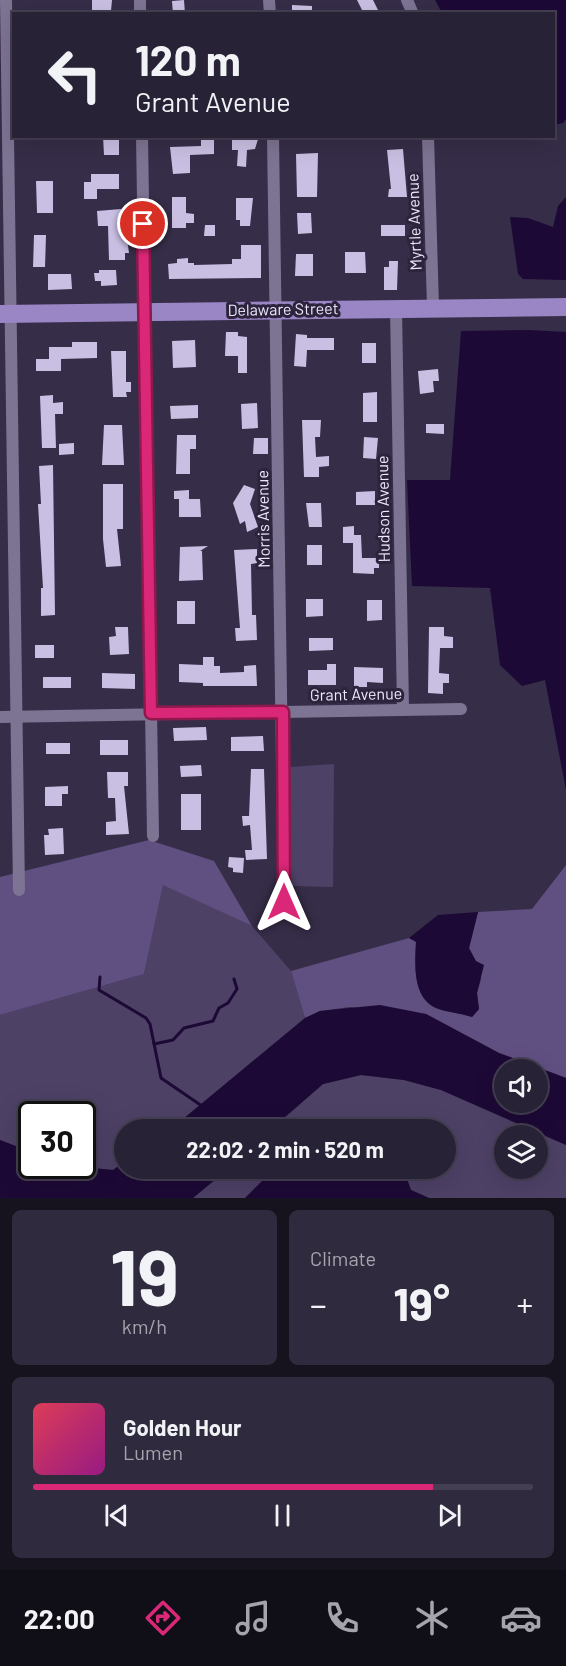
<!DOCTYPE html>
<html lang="en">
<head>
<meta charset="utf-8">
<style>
  :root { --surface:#282236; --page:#302a3e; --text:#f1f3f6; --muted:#a5a4ad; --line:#443f51; --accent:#db2777 }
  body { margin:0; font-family:Barlow,sans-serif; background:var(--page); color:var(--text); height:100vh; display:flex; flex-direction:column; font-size:22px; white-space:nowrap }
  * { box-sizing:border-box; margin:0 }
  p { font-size:20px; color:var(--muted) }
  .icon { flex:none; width:33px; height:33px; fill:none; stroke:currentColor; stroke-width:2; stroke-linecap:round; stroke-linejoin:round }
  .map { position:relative; height:1198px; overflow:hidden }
  .details { display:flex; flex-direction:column; gap:12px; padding:12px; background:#16131e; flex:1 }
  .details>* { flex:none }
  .hud { position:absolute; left:12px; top:12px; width:543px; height:126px; border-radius:0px; box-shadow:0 6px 24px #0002,0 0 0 2px var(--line); background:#282236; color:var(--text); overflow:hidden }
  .fabs { position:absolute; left:494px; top:1059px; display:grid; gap:12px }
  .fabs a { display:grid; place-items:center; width:54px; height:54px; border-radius:50%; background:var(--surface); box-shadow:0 6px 24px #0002,0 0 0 2px var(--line); font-size:30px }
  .speed { position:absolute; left:18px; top:1101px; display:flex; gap:12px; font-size:30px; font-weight:700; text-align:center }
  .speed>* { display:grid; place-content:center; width:78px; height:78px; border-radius:50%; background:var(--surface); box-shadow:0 6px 24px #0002,0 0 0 2px var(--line); line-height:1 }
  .speed .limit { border:3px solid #111; border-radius:9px; background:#fff; color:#111 }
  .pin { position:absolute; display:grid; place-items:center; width:51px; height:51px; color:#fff; margin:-26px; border:3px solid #fff; border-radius:50%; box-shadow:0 2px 6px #0007 }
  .me { position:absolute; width:66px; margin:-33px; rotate:0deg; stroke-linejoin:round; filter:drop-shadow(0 0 4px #0008) }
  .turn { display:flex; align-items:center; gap:21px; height:126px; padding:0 24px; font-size:27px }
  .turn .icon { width:78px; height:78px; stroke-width:2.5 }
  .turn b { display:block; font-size:42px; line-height:51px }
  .big { font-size:45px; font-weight:700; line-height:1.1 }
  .details .tile { flex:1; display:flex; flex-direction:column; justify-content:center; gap:9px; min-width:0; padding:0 21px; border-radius:9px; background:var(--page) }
  .details .dial { align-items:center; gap:0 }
  .dial b { font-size:78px; line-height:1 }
  .song { display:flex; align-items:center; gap:18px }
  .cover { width:72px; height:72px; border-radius:9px; background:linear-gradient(135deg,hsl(350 70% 55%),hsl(310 70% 35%)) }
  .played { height:6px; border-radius:3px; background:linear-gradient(90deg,var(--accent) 80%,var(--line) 80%) }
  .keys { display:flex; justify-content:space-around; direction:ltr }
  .heat { display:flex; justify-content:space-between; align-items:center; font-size:33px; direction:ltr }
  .details .tiles { flex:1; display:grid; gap:12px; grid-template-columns:1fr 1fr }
  .tile:last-child { grid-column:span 2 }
  .trip { position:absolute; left:114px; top:1119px; width:342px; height:60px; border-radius:30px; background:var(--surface); box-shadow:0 6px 24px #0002,0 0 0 2px var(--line); font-weight:700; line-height:60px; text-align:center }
  .tabs { display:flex; height:96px; justify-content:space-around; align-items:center; background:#100e16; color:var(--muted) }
  .tabs .icon { width:42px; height:42px }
  .tabs .selected { color:var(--accent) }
  .tabs b { font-size:27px; color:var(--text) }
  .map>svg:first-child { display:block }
</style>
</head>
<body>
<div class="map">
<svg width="566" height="1198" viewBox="0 0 566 1198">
  <rect width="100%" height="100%" fill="#362d48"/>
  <!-- green -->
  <g fill="#4d4166" fill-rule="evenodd">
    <path d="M334,764L333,887L291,886L289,767Z"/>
    <path d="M163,884L252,926L291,971L305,1018L171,1129L124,1130V1162L113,1170L71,1166H82V1114H32L31,1152L0,1140V1015L144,974Z"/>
    <path d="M361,1075L404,1080L441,1090L566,1145V1198H429L411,1190L397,1169C377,1180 345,1181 325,1169L446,1168V1130H271L323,1084ZM504,1136H537V1168H504Z"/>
    <path d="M228,1169H275L245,1198H193Z"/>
  </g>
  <!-- forest -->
  <g fill="#604f81">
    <path d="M149,840L214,861L252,926L163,885L144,974L0,1015V877Z"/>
    <path d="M566,865V1078L499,1053L426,1014L350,1007L320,1011L305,1018L291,971L409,938L416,941C415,964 412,997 436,1008C445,1012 461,1013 472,1017L479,1009L477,993L481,979L469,948L478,912L532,909Z"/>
  </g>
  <!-- water -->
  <g fill="#1d0936" fill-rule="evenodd">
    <path d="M435,0H566V119L563,123L554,125V14L442,13Z"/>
    <path d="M566,197V280L523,279L518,274L510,217L528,218L553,227L558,206Z"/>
    <path d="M529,330L566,332V790L545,680L522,686L500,665L490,588L412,586L407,480H450L461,331Z"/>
    <path d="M478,912L469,948L476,961L484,965L477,993L479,1009L472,1017C461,1013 444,1012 436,1008C412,997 415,964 416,942L409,938L438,915Z"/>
    <path d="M380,1005L426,1014L499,1053L566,1078V1145L441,1090L404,1080L361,1075L323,1084L271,1129H171L305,1018L320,1011ZM504,1070H537V1102H504Z"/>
    <path d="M0,1140L31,1152L32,1166H71L113,1170L124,1162V1168L228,1169L193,1198H0Z"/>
    <path d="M275,1168L325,1169L346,1176L377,1177L400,1169L405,1173L411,1190L429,1198H245Z"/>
  </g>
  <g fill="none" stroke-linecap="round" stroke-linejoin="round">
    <!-- stream -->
    <g stroke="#1d0936" stroke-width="3">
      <path d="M100,977L99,990L146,1018L150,1024L161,1078L202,1106"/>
      <path d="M154,1044L173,1040L184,1028L213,1021L219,1008L228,1003L237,989L234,979"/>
    </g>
  </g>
  <!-- building -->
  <g fill="#c9bfe2">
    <path d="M92,0H112L111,11H92Z"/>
    <path d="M184,0L185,14H173L172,1Z"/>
    <path d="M357,0H373L380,14H364Z"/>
    <path d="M292,5L312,6V14H292Z"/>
    <path d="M103,136H119V155H104Z"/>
    <path d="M232,136H259L255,149L247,150L246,167L237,166L238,150H232Z"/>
    <path d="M201,138H214V154L190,155V173L173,174L170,147L201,146Z"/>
    <path d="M403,149L407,197H388L389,189H391L387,150Z"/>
    <path d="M318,153L317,197H297L296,154Z"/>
    <path d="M91,174H119V189H97V199H84V182H91Z"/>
    <path d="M36,181H53V213H37Z"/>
    <path d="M172,197H186V213L194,214V223H186V228H172Z"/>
    <path d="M236,198H253L250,226H240V220H236Z"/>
    <path d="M121,209L122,238H127L129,253H125V260H109L108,226H98L97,211Z"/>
    <path d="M297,213H311L312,233L298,234Z"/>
    <path d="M205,225H215V236H204Z"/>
    <rect x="381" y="225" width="24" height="11"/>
    <path d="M34,235H46L45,267H33Z"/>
    <path d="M241,245H261V278L169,279L168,264L177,263V259L188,258V263H194V265L232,264V259H241Z"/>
    <path d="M345,252H365L366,273H345Z"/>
    <path d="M296,254H313V276H295Z"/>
    <path d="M389,261H398L397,290H384V267H389Z"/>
    <path d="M99,270H116L117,285L101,286V281H95L94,273H99Z"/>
    <path d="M48,274H71L72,289L48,290Z"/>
    <path d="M226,332H238V336L247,337V373H238V356H225Z"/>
    <path d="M296,334L307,335V338H334V350H307L306,367L294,366Z"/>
    <path d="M195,340L196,367L173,368L172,341Z"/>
    <path d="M72,342H97V358L61,359V371H36V359H49V347H72Z"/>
    <rect x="362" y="343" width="14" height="20"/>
    <path d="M111,351H126V382H131V392H126L127,397H113Z"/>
    <path d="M438,369L439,381H433L434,392L420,394L418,371Z"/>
    <path d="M377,392V422H363V393Z"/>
    <path d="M53,395V403L63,402V414H55L56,448H42L40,396Z"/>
    <path d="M257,403L258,428L242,429L241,404Z"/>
    <path d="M198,405V418L171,419L170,406Z"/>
    <path d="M302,420H321L320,437H315L316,457L329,456V466L319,467V477H304Z"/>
    <path d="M426,424H444V434L426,433Z"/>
    <path d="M104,425H122L124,465H102Z"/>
    <path d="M177,435H196V449H190V474H176Z"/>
    <path d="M364,437L378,438L376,459L363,458Z"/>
    <path d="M254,438H268V454H253Z"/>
    <path d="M74,443V454L59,455V444Z"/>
    <path d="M53,465L55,615L41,616V588H43L38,504H41L39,466Z"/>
    <path d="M103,484H123V529H117L121,566L106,567L103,539Z"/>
    <path d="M244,485L255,489L250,504L258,527L247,532L245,521L240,524L233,503Z"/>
    <path d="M189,490V499H200L201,517H179V499H174V491Z"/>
    <path d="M375,491V505H356V492Z"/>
    <path d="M306,503H321L322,527H309Z"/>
    <path d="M354,526V535H361L362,558H379V568H374V574L353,573V543H343V527Z"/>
    <rect x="307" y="545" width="15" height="20"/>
    <path d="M208,546L200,551H202L203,580L179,581L180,547Z"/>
    <path d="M257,549V563L251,564L252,615H256L257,640L236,641L235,628H240L234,550Z"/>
    <path d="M306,599H323V616L306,617Z"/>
    <path d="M367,600H382V620L367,621Z"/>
    <rect x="177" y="601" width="18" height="23"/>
    <path d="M115,627H128L129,654L110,655L109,637L116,636Z"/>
    <path d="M429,627H444V636L453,637V648H440L439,673L449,674V683H443V694L428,693Z"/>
    <path d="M309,638H333V650L309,651Z"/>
    <rect x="35" y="645" width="19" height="13"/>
    <path d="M203,657H214V666H220V673L244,672V666L256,665L257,686H203V683L179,682V664L203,665Z"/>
    <path d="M327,664H336V685H308V670H327Z"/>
    <path d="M354,667L383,668V683L367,682V687H354Z"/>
    <path d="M102,673L135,674V689L102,688Z"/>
    <rect x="43" y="677" width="28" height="11"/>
    <path d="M206,727L207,740L174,741L173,728Z"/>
    <path d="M263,736L264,751H231V737Z"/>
    <rect x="100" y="740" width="28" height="15"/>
    <rect x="46" y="743" width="24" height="11"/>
    <path d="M201,765L202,776L181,777L180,766Z"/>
    <path d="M251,769H264L267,859L246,860L245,850H252L250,825L243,826L242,816H249Z"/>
    <path d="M107,772H128V786H124L129,834L106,835V822L116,821L115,798H108Z"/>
    <path d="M68,786V794H62V806H45V787Z"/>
    <rect x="181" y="794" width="20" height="36"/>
    <path d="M63,828L64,854L45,855L44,835H49L48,829Z"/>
    <path d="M229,857L244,858L243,873L233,872V868L228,867Z"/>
  </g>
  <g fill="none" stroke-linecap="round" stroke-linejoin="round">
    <!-- street -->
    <g stroke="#7d7393" stroke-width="12">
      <path d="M6,0L19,890"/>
      <path d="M140,0V14"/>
      <path d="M269,0L270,14"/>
      <path d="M407,0L413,14"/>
      <path d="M142,136L153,836"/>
      <path d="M273,136L284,902"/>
      <path d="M428,136L433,307"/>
      <path d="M396,308L403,709"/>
      <path d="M0,717L461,709"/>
    </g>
    <!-- primary -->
    <path stroke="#9a85c5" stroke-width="18" d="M0,314L566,307"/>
  </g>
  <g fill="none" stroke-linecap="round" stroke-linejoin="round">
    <defs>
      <path id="route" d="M143,224L151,713L283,712L284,902"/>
    </defs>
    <!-- route casing -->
    <use href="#route" stroke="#8e194d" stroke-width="15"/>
    <!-- route -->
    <use href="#route" stroke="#db2777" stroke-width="10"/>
  </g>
  <g text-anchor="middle" stroke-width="6" stroke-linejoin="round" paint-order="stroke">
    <!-- street labels -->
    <g font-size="16" fill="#ede8fa" stroke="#2c233d">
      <text transform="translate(414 222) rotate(-92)" y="6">Myrtle Avenue</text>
      <text transform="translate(283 309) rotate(-1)" y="6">Delaware Street</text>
      <text transform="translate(383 509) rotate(-91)" y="6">Hudson Avenue</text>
      <text transform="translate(263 519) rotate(-91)" y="6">Morris Avenue</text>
      <text transform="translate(356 694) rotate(-1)" y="6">Grant Avenue</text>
    </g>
  </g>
</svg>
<div class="fabs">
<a><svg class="icon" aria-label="sound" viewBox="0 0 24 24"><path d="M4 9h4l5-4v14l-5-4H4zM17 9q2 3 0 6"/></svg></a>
<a><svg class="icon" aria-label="layers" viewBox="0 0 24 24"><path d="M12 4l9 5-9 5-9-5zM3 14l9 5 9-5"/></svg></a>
</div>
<div class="speed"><div class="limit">30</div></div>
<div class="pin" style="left:143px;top:224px;background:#d93025"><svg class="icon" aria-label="arrive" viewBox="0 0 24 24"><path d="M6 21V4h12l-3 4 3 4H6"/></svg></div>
<svg class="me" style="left:284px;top:902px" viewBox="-20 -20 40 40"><path d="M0-17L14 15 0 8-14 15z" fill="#db2777" stroke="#fff" stroke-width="4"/></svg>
<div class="trip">22:02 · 2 min · 520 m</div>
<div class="hud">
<div class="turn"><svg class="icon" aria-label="left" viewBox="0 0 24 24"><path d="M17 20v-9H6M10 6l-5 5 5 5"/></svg><div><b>120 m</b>Grant Avenue</div></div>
</div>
</div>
<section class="details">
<div class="tiles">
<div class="tile dial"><b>19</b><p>km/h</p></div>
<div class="tile"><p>Climate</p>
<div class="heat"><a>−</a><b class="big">19°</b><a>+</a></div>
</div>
<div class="tile">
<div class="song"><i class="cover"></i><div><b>Golden Hour</b><p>Lumen</p></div></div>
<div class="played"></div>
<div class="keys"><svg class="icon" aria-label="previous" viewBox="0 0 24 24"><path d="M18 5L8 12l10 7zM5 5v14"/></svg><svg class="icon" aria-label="pause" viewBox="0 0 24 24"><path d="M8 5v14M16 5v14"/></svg><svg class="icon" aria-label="next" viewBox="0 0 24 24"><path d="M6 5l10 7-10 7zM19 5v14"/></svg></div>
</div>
</div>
</section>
<nav class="tabs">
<b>22:00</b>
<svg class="icon selected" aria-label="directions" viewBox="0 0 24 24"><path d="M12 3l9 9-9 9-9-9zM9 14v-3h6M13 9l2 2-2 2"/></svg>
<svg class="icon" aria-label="music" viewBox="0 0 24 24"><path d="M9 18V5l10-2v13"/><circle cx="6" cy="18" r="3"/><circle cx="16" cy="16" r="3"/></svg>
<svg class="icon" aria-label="phone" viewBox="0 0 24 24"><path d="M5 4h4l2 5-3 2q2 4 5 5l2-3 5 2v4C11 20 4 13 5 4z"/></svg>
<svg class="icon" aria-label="climate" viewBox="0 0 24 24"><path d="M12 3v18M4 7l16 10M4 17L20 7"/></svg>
<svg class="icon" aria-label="car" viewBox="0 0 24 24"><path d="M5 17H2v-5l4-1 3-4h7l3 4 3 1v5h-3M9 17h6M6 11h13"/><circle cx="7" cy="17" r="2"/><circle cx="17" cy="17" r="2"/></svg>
</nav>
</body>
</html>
